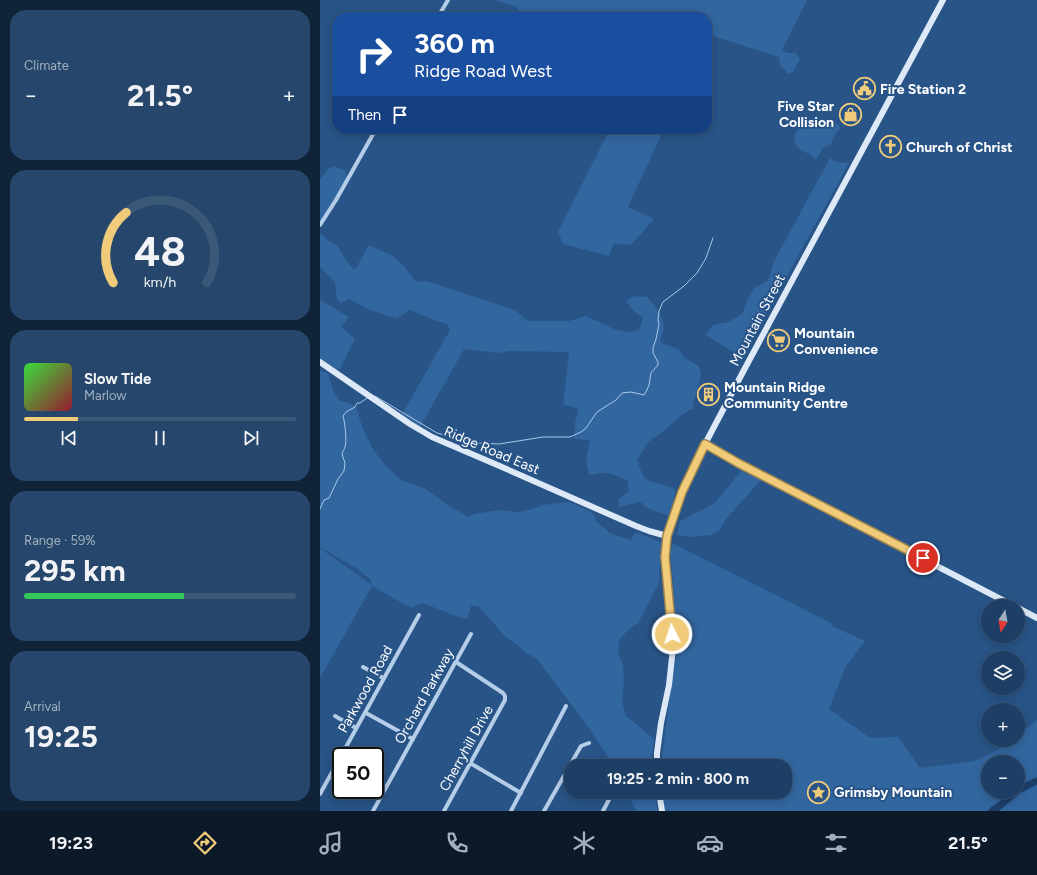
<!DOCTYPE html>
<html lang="en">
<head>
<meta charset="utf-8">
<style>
  :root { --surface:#1e3f65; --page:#26466b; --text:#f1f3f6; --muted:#a1afbf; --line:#3c5879; --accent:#f0cb7a }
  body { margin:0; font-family:Figtree,sans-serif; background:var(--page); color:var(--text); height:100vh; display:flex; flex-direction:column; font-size:15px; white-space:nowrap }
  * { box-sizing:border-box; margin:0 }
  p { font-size:13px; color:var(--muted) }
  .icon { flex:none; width:22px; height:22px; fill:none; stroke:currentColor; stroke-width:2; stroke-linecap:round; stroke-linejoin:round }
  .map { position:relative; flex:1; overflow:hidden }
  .drawer { display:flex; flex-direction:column; gap:10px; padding:10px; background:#102338; width:320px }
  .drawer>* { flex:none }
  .hud { position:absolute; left:12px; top:12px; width:380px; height:122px; border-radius:16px; box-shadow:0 2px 10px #0003,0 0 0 1px var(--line); background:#1a4fa0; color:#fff; overflow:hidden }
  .needle { width:26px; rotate:191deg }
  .fabs { position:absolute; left:661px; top:599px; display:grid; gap:8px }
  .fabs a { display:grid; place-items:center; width:44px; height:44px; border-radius:50%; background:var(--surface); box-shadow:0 2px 10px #0003,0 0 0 1px var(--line); font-size:20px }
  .speed { position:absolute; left:12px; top:747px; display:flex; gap:8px; font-size:20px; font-weight:700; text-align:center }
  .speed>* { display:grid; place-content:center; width:52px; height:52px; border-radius:50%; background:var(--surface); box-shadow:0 2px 10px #0003,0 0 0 1px var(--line); line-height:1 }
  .speed .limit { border:2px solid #111; border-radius:6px; background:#fff; color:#111 }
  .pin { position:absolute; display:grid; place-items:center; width:34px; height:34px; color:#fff; margin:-17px; border:2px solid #fff; border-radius:50%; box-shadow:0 1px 4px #0007 }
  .me { position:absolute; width:44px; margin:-22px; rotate:356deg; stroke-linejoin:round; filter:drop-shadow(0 0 3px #0008) }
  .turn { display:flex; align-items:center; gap:14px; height:84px; padding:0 16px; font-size:18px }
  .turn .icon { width:52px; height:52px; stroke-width:2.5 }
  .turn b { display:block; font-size:28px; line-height:34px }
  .then { display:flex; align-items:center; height:38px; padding:0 16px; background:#0003; gap:8px; font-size:15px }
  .big { font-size:30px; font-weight:700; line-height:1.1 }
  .drawer .card { flex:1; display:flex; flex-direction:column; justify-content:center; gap:6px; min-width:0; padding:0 14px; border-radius:16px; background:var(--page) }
  .drawer .dial { align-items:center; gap:0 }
  .dial svg { height:104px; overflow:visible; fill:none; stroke:var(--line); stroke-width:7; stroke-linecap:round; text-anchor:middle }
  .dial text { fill:var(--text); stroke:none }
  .song { display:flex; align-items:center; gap:12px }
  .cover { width:48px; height:48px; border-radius:6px; background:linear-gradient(135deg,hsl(120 70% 55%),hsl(350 70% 35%)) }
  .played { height:4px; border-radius:2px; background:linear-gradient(90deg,var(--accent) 20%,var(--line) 20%) }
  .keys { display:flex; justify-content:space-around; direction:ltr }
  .heat { display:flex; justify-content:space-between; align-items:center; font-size:22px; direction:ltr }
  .charge { height:6px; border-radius:3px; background:linear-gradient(90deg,#34c759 59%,var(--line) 0) }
  .trip { position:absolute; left:244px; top:759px; width:228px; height:40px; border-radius:16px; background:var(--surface); box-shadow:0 2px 10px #0003,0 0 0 1px var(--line); font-weight:700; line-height:40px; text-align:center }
  .tab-bar { display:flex; height:64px; justify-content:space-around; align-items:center; background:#0c1928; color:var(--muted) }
  .tab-bar .icon { width:28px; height:28px }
  .tab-bar .selected { color:var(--accent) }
  .tab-bar b { font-size:18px; color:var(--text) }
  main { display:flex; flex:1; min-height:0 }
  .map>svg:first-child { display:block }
</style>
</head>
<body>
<main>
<section class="drawer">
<div class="card"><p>Climate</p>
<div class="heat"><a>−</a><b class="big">21.5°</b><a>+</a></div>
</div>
<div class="card dial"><svg viewBox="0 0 100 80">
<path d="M14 69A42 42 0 1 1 86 69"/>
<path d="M14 69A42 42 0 0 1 24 15" stroke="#f0cb7a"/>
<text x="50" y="56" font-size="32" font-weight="700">48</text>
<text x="50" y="72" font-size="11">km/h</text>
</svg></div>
<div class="card">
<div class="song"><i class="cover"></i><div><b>Slow Tide</b><p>Marlow</p></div></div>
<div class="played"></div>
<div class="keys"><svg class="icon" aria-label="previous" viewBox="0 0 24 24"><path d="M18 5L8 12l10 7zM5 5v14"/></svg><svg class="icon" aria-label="pause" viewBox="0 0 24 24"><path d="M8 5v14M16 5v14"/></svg><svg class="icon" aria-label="next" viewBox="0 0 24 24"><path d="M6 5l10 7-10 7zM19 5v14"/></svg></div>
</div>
<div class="card"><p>Range · 59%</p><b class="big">295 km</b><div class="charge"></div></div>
<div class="card"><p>Arrival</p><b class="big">19:25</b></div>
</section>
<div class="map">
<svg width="717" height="811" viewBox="0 0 717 811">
  <rect width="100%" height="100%" fill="#285487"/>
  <!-- green -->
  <g fill="#32669f" fill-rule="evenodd">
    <path d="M175,0H487L462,50L467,53H476L480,59L473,72L468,74L460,65L459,57L387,34V17H343L326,15L324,17H298L261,11L257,17H207L194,6Z"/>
    <path d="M487,122L498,123L501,122L518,124L520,127L519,130L515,134L511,144L503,148L496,160C494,158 492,156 489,154C485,152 481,150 478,147C469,138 478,127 487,122Z"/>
    <path d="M290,129H344L308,207L334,219L311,245L294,243L289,256L243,244L238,232Z"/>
    <path d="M510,158L515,162L529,163L422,358L386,335L393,325L409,322L422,314L428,298L435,287L447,282L451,273L453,263Z"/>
    <path d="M14,166L26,171V178L17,198L8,209L0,227V179L9,168Z"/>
    <path d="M0,233L9,241L17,245L29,265L35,270L49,245L73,256L83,265L96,282L106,281L195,310L208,321H249L266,316L294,329L308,332L319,330L323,318L315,312L306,302C312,295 318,296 327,297C333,304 341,312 343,322C345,328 342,335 340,341L343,344L358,349L365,358L379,366L381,374L373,406L374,409L370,410L363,414L341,433L328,442L317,460L323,476L329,481L354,488L355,493L350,516L329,509L320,502L299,507V499L309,491L308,481C299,476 286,471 276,474C274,474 271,475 269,475L266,460L270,440L255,439L254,437L255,423L259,409L243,404L249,352L190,351L178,353L144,349L99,429L81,416L130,330L127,324L117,321L90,310L79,317L78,319L48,309L29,299L21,303L17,300L15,282L0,267Z"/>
    <path d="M0,300L29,317L21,327L35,339L19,371L0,358Z"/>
    <path d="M0,371L7,373L14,392L20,401L32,404L36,407L43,429L54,451L68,468L81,480L104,488L128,505L148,517L155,514L180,510L197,512L213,509L222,505L249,502L273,513L276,521L291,534L311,540L316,532L341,542L339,582L337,587L318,623L309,629L299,640L298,652L303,666L304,682L302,700L305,715L334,739L332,756V766H294L269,728L217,659L206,653L200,647L186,637L158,606H151L147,619L138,617L103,603L91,608L52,586L0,678V548L52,585L50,579L39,570L0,547Z"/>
    <path d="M421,471L441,480L406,519L399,531L391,535L373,537L357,535L360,521L394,504Z"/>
    <path d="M352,543L513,624L512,626L545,641L525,668L509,709L550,738L578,737L600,768L655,761L683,747L692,740H698V735L717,720V811H345L342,792H465V766H341L351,686L356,658L354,594L350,549L352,550ZM668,762H698V792H668Z"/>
    <path d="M307,792H334L338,811H316Z"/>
  </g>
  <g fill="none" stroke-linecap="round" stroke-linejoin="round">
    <!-- stream -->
    <g stroke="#a9c8e9" stroke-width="1">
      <path d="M55,396L117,433L154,443L179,444L223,437H250L261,432L266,428L277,412L296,400L302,393L311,392L324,395L326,392L329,385L331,373L338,365V362L333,353V348L336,339L339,324L338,320L339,311L343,302L364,286L377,273L386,258L393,238"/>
      <path d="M0,509L4,500L9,498L18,479L24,471L25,463L22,454C22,453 25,448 25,447C27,441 25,423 23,416L26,412L35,407L37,403H40L47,398"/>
    </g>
    <!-- river -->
    <g stroke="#1c3e68" stroke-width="7">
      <path d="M698,790L717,781"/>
      <path d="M672,811L678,807L696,792"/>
    </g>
    <!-- street -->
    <g stroke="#b4cde8" stroke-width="4">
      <path d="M118,17L128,0"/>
      <path d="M0,225L16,200L56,129"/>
      <path d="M43,667L63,678"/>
      <path d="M46,713L93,739"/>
      <path d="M15,716L36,728"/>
      <path d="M150,763L201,793"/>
      <path d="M0,794L99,615"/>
      <path d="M53,811L151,634"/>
      <path d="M124,811L185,700V696L183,693L136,662"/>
      <path d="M191,811L246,706"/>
      <path d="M224,811L261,746L269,743"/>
      <path d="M283,811L293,792"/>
    </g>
    <!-- secondary -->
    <g stroke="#dee9f7" stroke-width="6">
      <path d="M0,362L90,424L112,437L175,464L316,526L329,531L347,536"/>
      <path d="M385,444L418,463L694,606"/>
      <path d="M698,608L717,618"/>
      <path d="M337,766V753L341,723L349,685L353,648L351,622L345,557L347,536L362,492L385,444L424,370L623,0"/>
      <path d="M339,792L342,811"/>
    </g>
  </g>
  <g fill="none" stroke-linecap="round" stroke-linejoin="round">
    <defs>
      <path id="route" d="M352,634L345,557L347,536L362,492L385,444L418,463L603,558"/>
    </defs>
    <!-- route casing -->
    <use href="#route" stroke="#9c844f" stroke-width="10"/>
    <!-- route -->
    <use href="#route" stroke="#f0cb7a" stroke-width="7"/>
  </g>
  <!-- icons -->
  <defs>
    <symbol id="civic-ring" viewBox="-11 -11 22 22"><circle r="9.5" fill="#285487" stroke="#f0cb7a" stroke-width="1.5"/><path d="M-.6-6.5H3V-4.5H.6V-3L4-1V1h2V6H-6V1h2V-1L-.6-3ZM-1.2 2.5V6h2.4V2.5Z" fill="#f0cb7a"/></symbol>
    <symbol id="shop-ring" viewBox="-11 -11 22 22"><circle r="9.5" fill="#285487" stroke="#f0cb7a" stroke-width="1.5"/><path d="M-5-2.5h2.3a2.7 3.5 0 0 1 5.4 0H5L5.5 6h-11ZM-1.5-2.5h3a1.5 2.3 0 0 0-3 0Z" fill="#f0cb7a"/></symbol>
    <symbol id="church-ring" viewBox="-11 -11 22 22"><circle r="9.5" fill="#285487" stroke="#f0cb7a" stroke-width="1.5"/><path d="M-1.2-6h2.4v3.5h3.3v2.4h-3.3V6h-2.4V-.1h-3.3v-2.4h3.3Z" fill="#f0cb7a"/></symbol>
    <symbol id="supermarket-ring" viewBox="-11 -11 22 22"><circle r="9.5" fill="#285487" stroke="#f0cb7a" stroke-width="1.5"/><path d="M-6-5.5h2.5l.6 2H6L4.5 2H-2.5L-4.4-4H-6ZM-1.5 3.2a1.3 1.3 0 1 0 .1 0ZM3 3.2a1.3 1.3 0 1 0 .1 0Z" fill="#f0cb7a"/></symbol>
    <symbol id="building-ring" viewBox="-11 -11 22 22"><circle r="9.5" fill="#285487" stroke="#f0cb7a" stroke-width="1.5"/><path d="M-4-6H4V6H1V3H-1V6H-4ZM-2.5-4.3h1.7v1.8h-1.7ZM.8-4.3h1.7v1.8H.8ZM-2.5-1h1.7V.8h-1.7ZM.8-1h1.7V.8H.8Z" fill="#f0cb7a"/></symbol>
    <symbol id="sight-ring" viewBox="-11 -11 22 22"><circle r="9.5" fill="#285487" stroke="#f0cb7a" stroke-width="1.5"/><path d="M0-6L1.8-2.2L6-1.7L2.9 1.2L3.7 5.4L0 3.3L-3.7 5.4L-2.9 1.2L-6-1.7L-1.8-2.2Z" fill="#f0cb7a"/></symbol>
  </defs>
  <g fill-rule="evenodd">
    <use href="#civic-ring" x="532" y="76" width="25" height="25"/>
    <use href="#shop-ring" x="518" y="102" width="25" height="25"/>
    <use href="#church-ring" x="558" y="134" width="25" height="25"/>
    <use href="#supermarket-ring" x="446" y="328" width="25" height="25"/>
    <use href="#building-ring" x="376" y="382" width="25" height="25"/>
    <use href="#sight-ring" x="486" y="780" width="25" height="25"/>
  </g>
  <g text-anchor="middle" stroke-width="4" stroke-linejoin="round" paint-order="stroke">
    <!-- poi labels -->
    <g font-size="14" font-weight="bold" fill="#fff" stroke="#285487" text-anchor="start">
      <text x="560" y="94">Fire Station 2</text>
      <text x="514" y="111" text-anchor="end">Five Star<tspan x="514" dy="16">Collision</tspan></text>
      <text x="586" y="152">Church of Christ</text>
      <text x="474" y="338">Mountain<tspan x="474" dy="16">Convenience</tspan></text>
      <text x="404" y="392">Mountain Ridge<tspan x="404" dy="16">Community Centre</tspan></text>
      <text x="514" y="797">Grimsby Mountain</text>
    </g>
    <!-- street labels -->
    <g font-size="14" fill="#fff" stroke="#285487">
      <text transform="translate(437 320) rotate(-62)" y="5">Mountain Street</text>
      <text transform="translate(172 450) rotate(23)" y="5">Ridge Road East</text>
      <text transform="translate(45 689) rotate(-61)" y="5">Parkwood Road</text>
      <text transform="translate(104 696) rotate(-61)" y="5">Orchard Parkway</text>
      <text transform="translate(146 748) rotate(-61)" y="5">Cherryhill Drive</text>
    </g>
  </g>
</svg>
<div class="fabs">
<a><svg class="needle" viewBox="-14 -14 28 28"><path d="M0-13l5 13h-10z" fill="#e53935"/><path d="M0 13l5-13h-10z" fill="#a1afbf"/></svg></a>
<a><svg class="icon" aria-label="layers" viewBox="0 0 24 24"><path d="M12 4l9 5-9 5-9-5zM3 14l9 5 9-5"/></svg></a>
<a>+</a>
<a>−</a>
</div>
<div class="speed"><div class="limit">50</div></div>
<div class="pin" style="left:603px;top:558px;background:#d93025"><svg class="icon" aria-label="arrive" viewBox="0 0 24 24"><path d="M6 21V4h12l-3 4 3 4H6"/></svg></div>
<svg class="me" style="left:352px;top:634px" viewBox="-20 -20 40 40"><circle r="17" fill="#f0cb7a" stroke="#fff" stroke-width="3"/><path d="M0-11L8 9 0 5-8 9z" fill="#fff"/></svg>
<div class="trip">19:25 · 2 min · 800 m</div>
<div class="hud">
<div class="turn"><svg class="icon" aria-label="right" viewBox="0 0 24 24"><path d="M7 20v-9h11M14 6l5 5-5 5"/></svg><div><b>360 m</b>Ridge Road West</div></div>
<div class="then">Then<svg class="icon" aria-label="arrive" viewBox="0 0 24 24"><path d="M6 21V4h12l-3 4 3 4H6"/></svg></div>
</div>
</div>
</main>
<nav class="tab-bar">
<b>19:23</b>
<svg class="icon selected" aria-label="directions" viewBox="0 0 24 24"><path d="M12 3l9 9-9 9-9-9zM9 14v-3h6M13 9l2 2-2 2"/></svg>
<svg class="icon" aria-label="music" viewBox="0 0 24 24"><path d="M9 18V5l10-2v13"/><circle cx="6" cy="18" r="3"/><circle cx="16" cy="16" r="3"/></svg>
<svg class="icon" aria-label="phone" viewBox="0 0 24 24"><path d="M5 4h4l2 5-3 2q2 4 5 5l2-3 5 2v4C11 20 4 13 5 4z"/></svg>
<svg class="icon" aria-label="climate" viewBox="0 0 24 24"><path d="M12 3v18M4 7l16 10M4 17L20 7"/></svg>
<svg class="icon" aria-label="car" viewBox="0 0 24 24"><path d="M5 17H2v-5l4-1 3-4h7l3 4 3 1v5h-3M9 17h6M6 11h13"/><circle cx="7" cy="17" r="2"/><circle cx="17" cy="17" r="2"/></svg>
<svg class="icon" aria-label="filters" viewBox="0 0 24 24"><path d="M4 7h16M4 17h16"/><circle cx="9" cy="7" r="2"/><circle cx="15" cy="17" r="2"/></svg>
<b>21.5°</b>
</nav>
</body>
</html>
